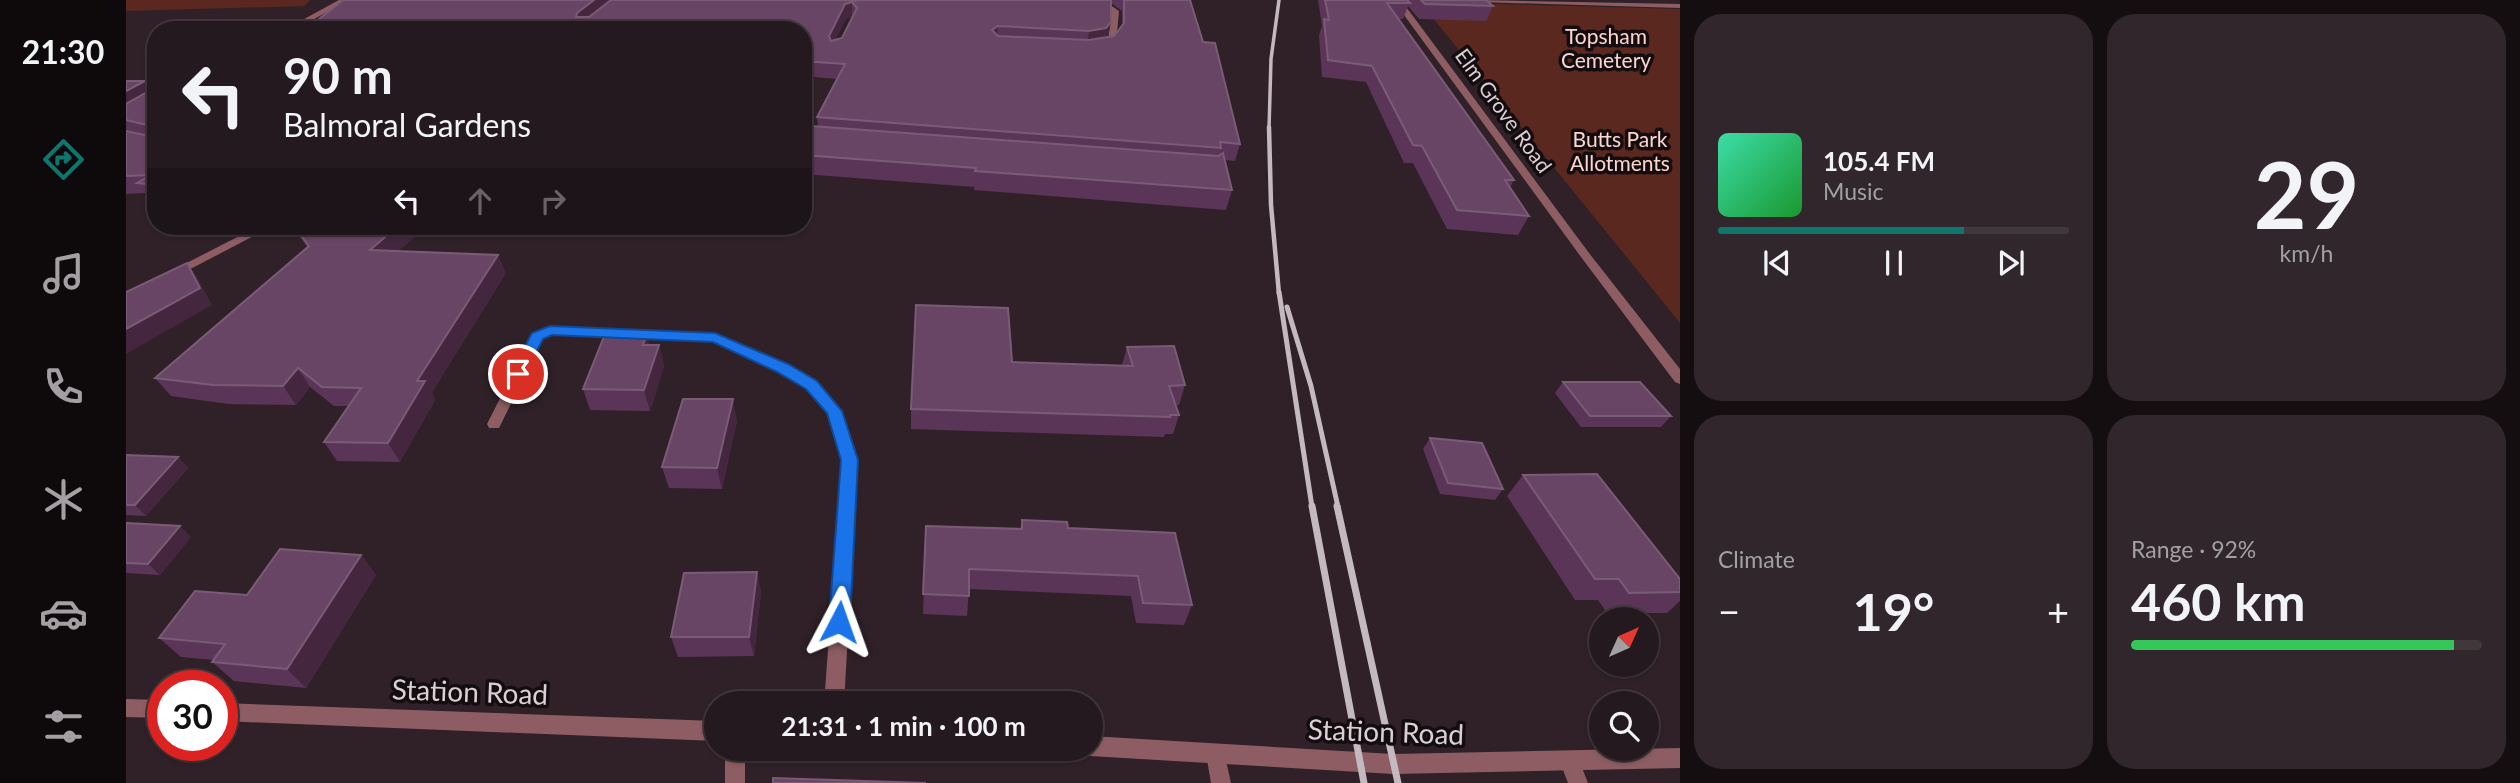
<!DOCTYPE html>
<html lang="en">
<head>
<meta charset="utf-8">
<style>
  :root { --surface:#24191e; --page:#30262b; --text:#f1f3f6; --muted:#a3a0a4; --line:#41383c; --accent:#0f766e }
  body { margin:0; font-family:Lato,sans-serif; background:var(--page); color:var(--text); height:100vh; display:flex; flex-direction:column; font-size:26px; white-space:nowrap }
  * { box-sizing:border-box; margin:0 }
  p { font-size:23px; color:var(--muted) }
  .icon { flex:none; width:38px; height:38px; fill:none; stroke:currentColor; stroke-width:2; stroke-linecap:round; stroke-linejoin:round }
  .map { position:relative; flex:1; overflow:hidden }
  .side { display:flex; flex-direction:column; gap:14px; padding:14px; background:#140e10; width:840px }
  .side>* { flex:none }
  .top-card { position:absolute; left:21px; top:21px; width:665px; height:214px; border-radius:28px; box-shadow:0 2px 5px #0004,0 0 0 2px var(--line); background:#24191e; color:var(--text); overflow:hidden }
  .needle { width:46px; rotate:45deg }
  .tools { position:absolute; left:1463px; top:607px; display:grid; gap:14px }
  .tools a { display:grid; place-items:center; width:70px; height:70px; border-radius:50%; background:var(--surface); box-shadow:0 2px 5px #0004,0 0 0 2px var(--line); font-size:35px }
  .speed { position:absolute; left:21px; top:670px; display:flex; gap:14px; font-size:35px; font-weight:700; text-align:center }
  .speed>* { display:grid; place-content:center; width:91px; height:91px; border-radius:50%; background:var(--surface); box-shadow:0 2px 5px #0004,0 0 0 2px var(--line); line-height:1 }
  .speed .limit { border:10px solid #d22; background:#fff; color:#111 }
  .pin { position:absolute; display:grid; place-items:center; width:60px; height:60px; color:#fff; margin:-30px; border:4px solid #fff; border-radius:50%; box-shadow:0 2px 7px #0007 }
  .me { position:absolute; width:77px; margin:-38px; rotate:4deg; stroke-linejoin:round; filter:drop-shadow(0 0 5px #0008) }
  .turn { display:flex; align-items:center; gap:24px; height:147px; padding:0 21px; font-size:32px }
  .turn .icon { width:91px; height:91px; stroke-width:2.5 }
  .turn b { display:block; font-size:49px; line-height:60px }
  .lanes { display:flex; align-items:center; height:66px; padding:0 21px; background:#0003; justify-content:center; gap:35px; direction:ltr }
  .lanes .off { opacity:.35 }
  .big { font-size:52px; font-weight:700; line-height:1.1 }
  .side .tile { flex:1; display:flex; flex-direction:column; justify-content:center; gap:10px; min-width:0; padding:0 24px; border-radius:28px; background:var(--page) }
  .side .dial { align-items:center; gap:0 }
  .dial b { font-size:91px; line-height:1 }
  .song { display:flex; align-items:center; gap:21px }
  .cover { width:84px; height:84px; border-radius:10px; background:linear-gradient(135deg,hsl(160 70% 55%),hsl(130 70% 35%)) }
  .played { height:7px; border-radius:4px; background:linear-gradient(90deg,var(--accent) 70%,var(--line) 70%) }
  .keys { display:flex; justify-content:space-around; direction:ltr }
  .heat { display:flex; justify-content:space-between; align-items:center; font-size:38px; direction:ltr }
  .charge { height:10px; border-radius:5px; background:linear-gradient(90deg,#34c759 92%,var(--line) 0) }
  .side .tiles { flex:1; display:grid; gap:14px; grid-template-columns:repeat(2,1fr) }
  .trip { position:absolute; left:578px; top:691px; width:399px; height:70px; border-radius:35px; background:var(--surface); box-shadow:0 2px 5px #0004,0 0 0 2px var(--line); font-weight:700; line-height:70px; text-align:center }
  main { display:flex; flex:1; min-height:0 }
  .tab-bar { display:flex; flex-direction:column; width:126px; justify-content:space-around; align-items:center; background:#0e0a0c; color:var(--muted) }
  .tab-bar .icon { width:49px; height:49px }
  .tab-bar .current { color:var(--accent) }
  .tab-bar b { font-size:32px; color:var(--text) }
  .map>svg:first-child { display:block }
</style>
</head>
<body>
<main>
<nav class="tab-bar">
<b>21:30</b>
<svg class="icon current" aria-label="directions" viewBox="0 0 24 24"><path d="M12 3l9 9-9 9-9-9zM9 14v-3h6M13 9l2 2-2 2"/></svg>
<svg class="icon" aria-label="music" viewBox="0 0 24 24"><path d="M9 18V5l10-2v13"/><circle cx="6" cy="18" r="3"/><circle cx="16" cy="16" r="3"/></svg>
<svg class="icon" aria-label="phone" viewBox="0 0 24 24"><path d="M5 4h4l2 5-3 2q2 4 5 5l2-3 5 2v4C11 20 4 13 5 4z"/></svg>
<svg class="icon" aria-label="climate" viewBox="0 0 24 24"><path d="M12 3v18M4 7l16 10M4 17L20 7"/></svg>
<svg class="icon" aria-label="car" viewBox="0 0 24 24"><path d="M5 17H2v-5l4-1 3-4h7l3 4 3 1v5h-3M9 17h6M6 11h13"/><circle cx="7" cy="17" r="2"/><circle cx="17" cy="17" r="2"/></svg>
<svg class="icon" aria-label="filters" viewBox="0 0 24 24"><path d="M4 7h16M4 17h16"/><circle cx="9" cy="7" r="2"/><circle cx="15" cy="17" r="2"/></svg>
</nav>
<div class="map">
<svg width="1554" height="783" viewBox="0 0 1554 783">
  <rect width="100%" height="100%" fill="#302128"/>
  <!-- green -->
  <g fill="#5a281f">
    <path d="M0,0H184L178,6L0,11Z"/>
    <path d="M1294,2L1554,9V323Z"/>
  </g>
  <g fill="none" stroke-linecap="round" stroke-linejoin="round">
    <!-- minor -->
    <g fill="#8d5d63" fill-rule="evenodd">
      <path d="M213,0H223L168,30H158Z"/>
      <path d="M968,0H977L993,11L990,44L977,51L973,49L982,43L985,12Z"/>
      <path d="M1350,0L1554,4V8L1354,2Z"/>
      <path d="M424,326L594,335L662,365L690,382L713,407L732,460L718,704H698L716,460L701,413L680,388L652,371L587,342L426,334L417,339L373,428H363L361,424L407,333Z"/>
      <path d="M1090,744L1097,747L1105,783H1085L1080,754L1083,747Z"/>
      <rect x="599" y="749" width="20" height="34"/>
      <path d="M1444,752L1451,755L1462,783H1442L1434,762L1437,755Z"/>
    </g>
    <!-- tertiary -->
    <g fill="#8d5d63" fill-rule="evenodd">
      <path d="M1267,0H1275L1463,253L1554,369V384L1549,382L1455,257Z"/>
      <path d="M133,226H147L49,277H41L39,274Z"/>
      <path d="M0,699L37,700V718L0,717Z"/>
      <path d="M96,703L590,721V741L96,721Z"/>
      <path d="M964,736L1267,754L1554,748V768L1267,774L964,756L957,753L955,749H964Z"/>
    </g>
    <!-- rail-far3 -->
    <path stroke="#c4b9be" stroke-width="3.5" d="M1143,129L1145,59L1153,0"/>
    <!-- rail-far2 -->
    <path stroke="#c4b9be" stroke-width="4.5" d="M1143,127L1145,205L1153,294"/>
    <!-- rail-far1 -->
    <g stroke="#c4b9be" stroke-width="5">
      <path d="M1153,292L1186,507"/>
      <path d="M1161,307L1185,386L1212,507"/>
    </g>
    <!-- rail -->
    <g stroke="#c4b9be" stroke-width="7">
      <path d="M1186,506L1238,783"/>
      <path d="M1211,506L1272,783"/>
    </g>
  </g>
  <!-- wall -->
  <g fill="#5b3557" fill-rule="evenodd">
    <path d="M734,0H1064L1077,42L1114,144L1109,161L1099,160L1106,190L1100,210L848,190V187L677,174V141L692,126L691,117L711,79L677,76V30H185L183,27ZM985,3L996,11V27L988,36L982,37ZM726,17L716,38L709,40L720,19Z"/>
    <path d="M1192,0H1360L1367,6L1360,21L1293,19L1282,6L1277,19H1272L1388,180L1384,187L1403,216L1392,235L1321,229L1287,163H1278L1240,82L1196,77L1193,35L1196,26Z"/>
    <path d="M19,81L21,85L30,81V201L24,200L19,193L0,194V120Z"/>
    <path d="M166,226H301L272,251L380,273L306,392L309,400L274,462L211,461L198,442L222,406H208L184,387L170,405L102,404L45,396L29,378L181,247Z"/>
    <path d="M533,345L538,366L524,411L464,410L457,389Z"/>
    <path d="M1001,347L1059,385L1053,405H1049L1053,415L1047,434H1039L1038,437L785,429V409L886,362L996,365Z"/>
    <path d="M1437,382L1545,416L1535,427H1455L1429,393Z"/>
    <path d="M611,420L596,489L543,488L536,467Z"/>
    <path d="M1304,438L1377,489L1369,500L1314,494L1297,449Z"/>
    <path d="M0,455L52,457L62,468L20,516L0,515Z"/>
    <path d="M1397,475L1554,579V601L1541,613H1481L1472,600H1449L1381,496Z"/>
    <path d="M896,520L942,528L1066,605L1058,625L1010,623L1005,596L843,589L841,616L797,614L800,526L894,529Z"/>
    <path d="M0,523L65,537L34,575L0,573Z"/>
    <path d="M235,555L250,575L180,688L108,681L86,662L88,660L55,657L33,638L121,595Z"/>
    <path d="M631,572L635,592L628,656L552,657L545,637Z"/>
  </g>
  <!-- shaded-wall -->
  <g fill="#44263f">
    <path d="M468,0H489L454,28L450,17L451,13Z"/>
    <path d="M724,0H730L728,4L726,2V17L720,19L704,51L703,36L719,4Z"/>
    <path d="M985,22L982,37L961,46L963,31Z"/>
    <path d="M872,26L871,41L866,30Z"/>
    <path d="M19,81L29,97L0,114V91Z"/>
    <path d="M272,226H301L253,268L244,250Z"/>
    <path d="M372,255L380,273L306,392L309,400L274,462L262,443L291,381Z"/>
    <path d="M61,263L72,279L86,305L0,354V329Z"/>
    <path d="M521,334L526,355L517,345Z"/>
    <path d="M533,345L538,366L524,411L518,390Z"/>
    <path d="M172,368L184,387L170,405L157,386Z"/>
    <path d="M607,399L611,420L596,489L591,468Z"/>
    <path d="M52,457L62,468L20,516L9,505Z"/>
    <path d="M54,526L65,537L34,575L22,564Z"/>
    <path d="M235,555L250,575L180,688L161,669Z"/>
    <path d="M631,572L635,592L628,656L623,637Z"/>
  </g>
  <!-- building -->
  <g fill="#684565" stroke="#7a5b76" stroke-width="2" fill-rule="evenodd">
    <path d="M217,0H468L451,13L450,17H463L485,0H726V1L734,0H985V22L980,28L963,31L872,26L866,30L872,36L963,40L988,36L998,23V0H1064L1077,42L1089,43L1114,144L1094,142L1095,148L691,117L719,64L677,61V30H369L383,22L183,27ZM726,2L731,8L716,38L705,41L703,36L719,4Z"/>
    <path d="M1199,0H1281L1284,3H1261L1388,180H1379L1403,216L1331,210L1296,146L1287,145L1246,66L1202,60L1198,19L1203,20Z"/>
    <path d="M1295,0H1360L1367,6L1299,4Z"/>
    <path d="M0,81H19L0,91Z"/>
    <path d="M21,81H30V185L11,183L25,175L0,176V131L18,135L22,132L21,125L0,120V104L21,92Z"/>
    <path d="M685,126L1092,156L1097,153L1106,190L849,171L850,168L677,155V141Z"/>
    <path d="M168,226H272L244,250L372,255L291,381H299L262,443L198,442L235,388L196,387L172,368L157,386L87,385L29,378L183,246Z"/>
    <path d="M61,263L74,288L0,329V292Z"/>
    <path d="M790,305L882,308L886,362L1007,366L1001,347L1048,346L1059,385L1043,386L1053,415H1044V417L785,409Z"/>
    <path d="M479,334H521L517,345H533L518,390L457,389Z"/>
    <path d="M1437,382H1514L1545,416H1464Z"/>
    <path d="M557,399H607L591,468L536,467Z"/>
    <path d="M1304,438L1356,443L1377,489L1322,483Z"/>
    <path d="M0,455L52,457L9,505H0Z"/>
    <path d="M1471,474L1554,579V592L1503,593L1493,579H1469L1397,475Z"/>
    <path d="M896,520L941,522L942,528L1049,533L1066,605L1017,603L1012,576L843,569V596L797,594L800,526L896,529Z"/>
    <path d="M0,523L54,526L22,564L0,563Z"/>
    <path d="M154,549L235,555L161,669L86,662L99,644L33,638L69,591L121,595Z"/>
    <path d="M631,572L623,637H545L558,573Z"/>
    <path d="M647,778L800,783H647Z"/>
  </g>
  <!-- route -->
  <path fill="#1a73e8" stroke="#114b97" stroke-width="2" d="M424,326L589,333L662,364L691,381L716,411L732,460L724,622L721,629L713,631L706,629L703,622L715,460L701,413L680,389L651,372L587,342L426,335L417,339L397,378H386L384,374L406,333Z"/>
  <g text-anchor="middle" stroke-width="7" stroke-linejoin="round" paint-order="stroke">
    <!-- far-park labels -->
    <g font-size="21" fill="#fcd5ce" stroke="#140d10">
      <text x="1480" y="44">Topsham<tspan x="1480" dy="24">Cemetery</tspan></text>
      <text x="1494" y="147">Butts Park<tspan x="1494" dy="24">Allotments</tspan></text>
    </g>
    <!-- far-street labels -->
    <g font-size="21" fill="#dacfd4" stroke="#140d10">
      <text transform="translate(1377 111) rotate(54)" y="7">Elm Grove Road</text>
    </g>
    <!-- near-street labels -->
    <g font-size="28" fill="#dacfd4" stroke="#140d10">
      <text transform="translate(344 692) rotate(2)" y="10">Station Road</text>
      <text transform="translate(1260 732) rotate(2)" y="10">Station Road</text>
    </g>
  </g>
</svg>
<div class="tools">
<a><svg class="needle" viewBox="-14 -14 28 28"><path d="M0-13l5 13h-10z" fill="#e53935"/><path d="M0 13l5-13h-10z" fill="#a3a0a4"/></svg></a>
<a><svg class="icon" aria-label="search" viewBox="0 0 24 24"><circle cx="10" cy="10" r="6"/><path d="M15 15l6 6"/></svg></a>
</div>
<div class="speed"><div class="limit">30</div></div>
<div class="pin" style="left:392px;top:374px;background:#d93025"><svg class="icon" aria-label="arrive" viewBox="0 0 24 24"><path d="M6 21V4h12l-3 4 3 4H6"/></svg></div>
<svg class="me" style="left:713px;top:622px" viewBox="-20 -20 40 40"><path d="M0-17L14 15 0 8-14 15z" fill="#1a73e8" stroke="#fff" stroke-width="4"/></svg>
<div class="trip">21:31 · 1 min · 100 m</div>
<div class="top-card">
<div class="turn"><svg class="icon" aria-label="left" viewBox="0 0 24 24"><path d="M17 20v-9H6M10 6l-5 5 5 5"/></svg><div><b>90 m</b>Balmoral Gardens</div></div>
<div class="lanes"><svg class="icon" aria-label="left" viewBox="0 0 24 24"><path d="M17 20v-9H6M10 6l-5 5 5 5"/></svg><svg class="icon off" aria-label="ahead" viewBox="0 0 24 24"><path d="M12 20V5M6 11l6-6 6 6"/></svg><svg class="icon off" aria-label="right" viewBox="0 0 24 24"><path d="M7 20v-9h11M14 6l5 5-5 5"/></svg></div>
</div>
</div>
<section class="side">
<div class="tiles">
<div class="tile">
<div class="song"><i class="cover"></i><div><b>105.4 FM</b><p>Music</p></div></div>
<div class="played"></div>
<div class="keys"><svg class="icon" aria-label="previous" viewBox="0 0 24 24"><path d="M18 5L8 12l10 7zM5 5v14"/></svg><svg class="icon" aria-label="pause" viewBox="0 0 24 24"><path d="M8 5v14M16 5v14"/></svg><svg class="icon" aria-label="next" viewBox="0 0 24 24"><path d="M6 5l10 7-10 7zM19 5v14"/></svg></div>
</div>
<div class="tile dial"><b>29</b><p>km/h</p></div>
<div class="tile"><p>Climate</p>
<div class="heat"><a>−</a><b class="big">19°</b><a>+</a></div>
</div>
<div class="tile"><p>Range · 92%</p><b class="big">460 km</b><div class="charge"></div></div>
</div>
</section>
</main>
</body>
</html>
